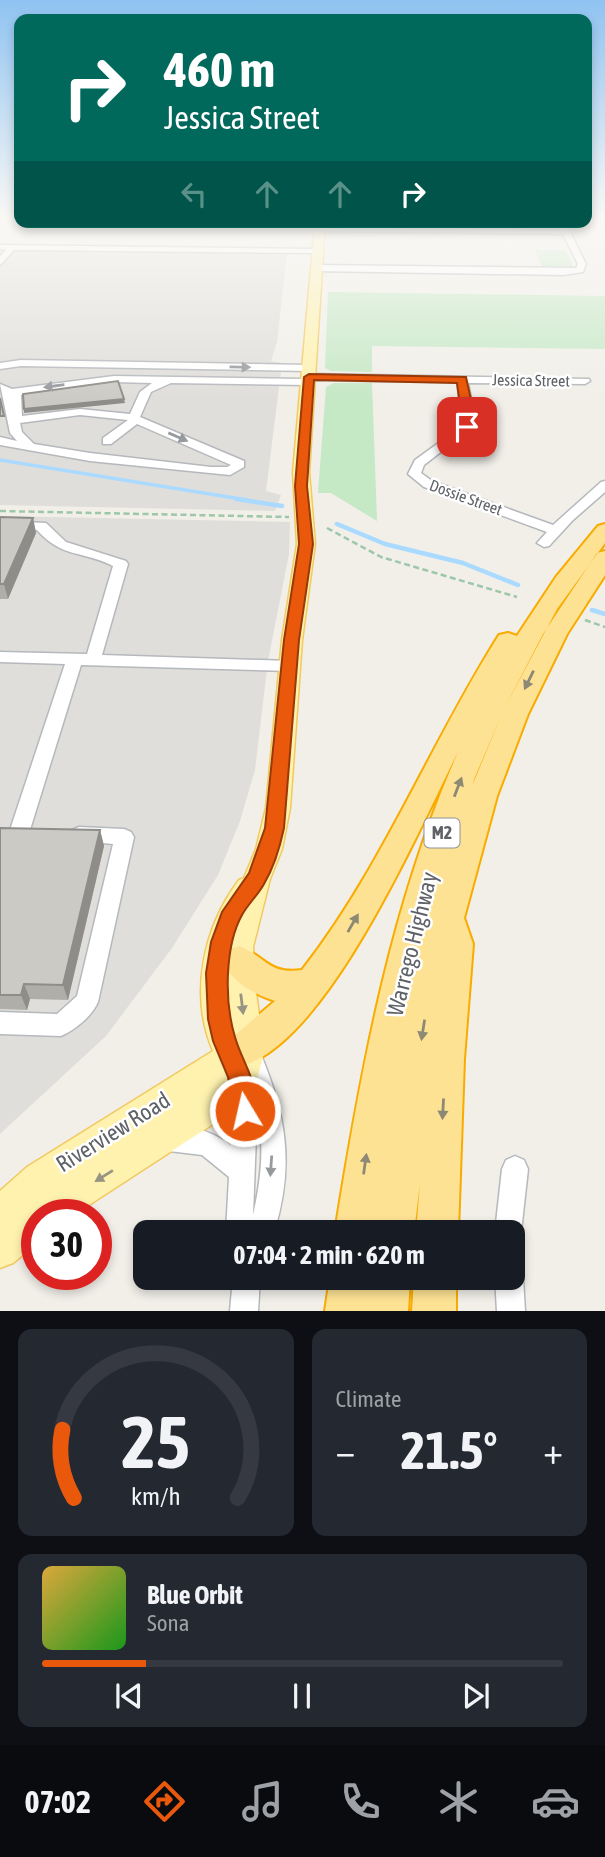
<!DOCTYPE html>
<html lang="en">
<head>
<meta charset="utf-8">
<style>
  :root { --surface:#171b24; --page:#242831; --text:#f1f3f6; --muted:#9ea1a6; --line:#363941; --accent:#ea580c }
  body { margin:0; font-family:"Asap Condensed",sans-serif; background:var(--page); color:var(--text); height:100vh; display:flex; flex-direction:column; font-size:26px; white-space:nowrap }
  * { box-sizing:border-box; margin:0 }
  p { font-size:23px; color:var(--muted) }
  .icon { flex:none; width:38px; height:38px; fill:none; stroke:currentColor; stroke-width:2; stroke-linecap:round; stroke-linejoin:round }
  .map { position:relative; height:1311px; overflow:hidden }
  .drawer { display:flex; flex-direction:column; gap:18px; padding:18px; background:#0d0f14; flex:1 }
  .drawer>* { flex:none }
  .hud { position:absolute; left:14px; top:14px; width:578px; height:214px; border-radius:14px; box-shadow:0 4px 10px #0003; background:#00695c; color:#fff; overflow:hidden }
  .speed { position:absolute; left:21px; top:1199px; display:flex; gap:14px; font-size:35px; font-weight:700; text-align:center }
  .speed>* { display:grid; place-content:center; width:91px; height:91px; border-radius:50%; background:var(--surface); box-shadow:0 4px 10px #0003; line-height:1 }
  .speed .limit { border:10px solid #d22; background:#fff; color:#111 }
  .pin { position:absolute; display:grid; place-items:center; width:60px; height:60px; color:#fff; margin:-30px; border-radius:14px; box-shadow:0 4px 10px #0006 }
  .me { position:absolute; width:77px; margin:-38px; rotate:351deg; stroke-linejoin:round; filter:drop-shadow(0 0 5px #0008) }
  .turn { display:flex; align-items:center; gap:24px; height:147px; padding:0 35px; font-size:32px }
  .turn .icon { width:91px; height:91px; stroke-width:2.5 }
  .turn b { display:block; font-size:49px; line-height:60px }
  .lanes { display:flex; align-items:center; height:66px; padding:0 35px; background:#0003; justify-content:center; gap:35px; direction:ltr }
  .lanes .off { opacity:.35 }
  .big { font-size:52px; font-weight:700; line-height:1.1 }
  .drawer .tile { flex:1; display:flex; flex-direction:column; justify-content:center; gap:10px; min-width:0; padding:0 24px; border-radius:14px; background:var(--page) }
  .drawer .dial { align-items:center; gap:0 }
  .dial svg { height:182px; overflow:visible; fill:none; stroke:var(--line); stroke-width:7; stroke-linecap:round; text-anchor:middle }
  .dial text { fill:var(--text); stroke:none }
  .song { display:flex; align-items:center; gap:21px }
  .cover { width:84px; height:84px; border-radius:10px; background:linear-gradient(135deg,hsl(40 70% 55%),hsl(120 70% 35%)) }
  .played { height:7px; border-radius:4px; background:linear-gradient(90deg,var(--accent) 20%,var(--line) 20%) }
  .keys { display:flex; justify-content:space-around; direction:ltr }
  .heat { display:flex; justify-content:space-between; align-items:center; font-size:38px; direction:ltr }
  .drawer .tiles { flex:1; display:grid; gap:18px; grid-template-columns:1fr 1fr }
  .tile:last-child { grid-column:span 2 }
  .trip { position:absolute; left:133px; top:1220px; width:392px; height:70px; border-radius:14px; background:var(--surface); box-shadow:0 4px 10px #0003; font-weight:700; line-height:70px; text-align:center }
  .menu { display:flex; height:112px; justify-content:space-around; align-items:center; background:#090b0e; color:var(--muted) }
  .menu .icon { width:49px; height:49px }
  .menu .selected { color:var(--accent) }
  .menu b { font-size:32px; color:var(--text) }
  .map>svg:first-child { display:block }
</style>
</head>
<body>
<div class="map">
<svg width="605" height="1311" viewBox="0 0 605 1311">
  <rect width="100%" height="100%" fill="#f1efe8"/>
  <!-- industrial -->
  <g fill="#e0deda">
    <path d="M0,252L287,254L277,342L271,361L282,363L266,491L281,495L275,511L0,505Z"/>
    <path d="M0,516L290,522L289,554L268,661L255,770L240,821L218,875L172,948L106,1036L0,1134Z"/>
  </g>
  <!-- green -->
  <g fill="#c5e8c5">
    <path d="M535,250H566L573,267L543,268Z"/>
    <path d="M328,292L605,296V349L372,346V372L331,371L325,368Z"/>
    <path d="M334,383H372L377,521L331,493H318L326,387Z"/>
  </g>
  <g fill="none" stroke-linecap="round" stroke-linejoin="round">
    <!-- stream-far1 -->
    <path stroke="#aadaff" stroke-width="3.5" d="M0,460L247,500"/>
    <!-- stream -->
    <g stroke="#aadaff" stroke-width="4.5">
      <path d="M236,499L282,506"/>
      <path d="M337,524L385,544L463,563L518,585"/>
      <path d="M592,610L605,614"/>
    </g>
    <defs>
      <g id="minor">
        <path d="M557,222H565L586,264L583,272L563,275L316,271L312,268L316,265L576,268L578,264L563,234L319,231L315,229L319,227L561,230Z"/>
        <path d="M0,245L317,249L321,251L317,253L14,250L0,265V256L6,250L0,249Z"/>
        <path d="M21,360L309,365L314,368L309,371L21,366L0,369V363Z"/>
        <path d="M309,374L589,379L590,381L585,384L468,383L475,418L473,427L424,465L421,473L432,481L553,525L601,482L605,481V492L573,520L549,546L544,547L537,543L547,532L424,487L408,474L415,460L462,426L463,418L457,382L313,380V384L309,385L171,383L151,392L140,417L244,461V467L230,475L90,461L0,445V437L17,441L10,433L0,384L12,389L114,376L305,379V375ZM114,382L152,383L140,392L130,414L80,409L22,416L21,395ZM80,415L128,420L103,438V444H111L137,424L231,465L227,467H211L90,453L34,444L22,432L20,423Z"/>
        <path d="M0,521L46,523L66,542L126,561L128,564L102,655L290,661L298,666L290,671L81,665L29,833L26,838L19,841L12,838L9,833L65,664L0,662V652L87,654L113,566C82,550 63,559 37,530L0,529Z"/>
        <path d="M79,827L124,829L131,832L134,837L98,1002C92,1016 75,1030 61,1036L0,1034V1012L57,1014L77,996L113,844L72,840L69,835L72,830Z"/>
        <path d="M251,1047L259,1050C286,1113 295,1165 274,1232H226L229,1177L202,1155L169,1151L160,1148L157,1139L160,1130C184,1121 211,1131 231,1145L233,1111L228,1079L232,1071L243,1068L239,1058L243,1050ZM257,1109C265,1144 261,1181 253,1215Z"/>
        <path d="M515,1156L524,1160L528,1169L521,1232L517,1241L513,1243V1232H495L502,1169L506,1160Z"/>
        <path d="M513,1266L519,1268L523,1278L525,1311H497L495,1278H513Z"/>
        <path d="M233,1278H260L258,1311H230Z"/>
      </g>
      <path id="major" d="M315,222H325L309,472L315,544L302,640L290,808L282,849L270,879L253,947L255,985L264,1052L258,1076L253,1087L230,1113L75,1214H37V1243L13,1263L0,1268V1191L27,1167L213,1051C189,995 203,928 239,880L244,878L256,849L266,808L282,640L297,544L293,472Z"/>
      <g id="highway">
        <path d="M605,524V543L557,609L502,713L543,634L597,553L605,551V575L567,634L528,714L497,796L464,918L473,944L464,1059L458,1232H416L420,1184L414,1232H335C361,1069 391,904 458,752C417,833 332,1031 248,1064L235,1059L230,1047L235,1035L275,1001C252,993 233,983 222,961L227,950L239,946C265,956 269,975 302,970C382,868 430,744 499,635L508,633L517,636L556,577L598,526ZM502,714L472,786L475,777Z"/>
        <path d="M330,1278H410L408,1311H325Z"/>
        <path d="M414,1278H456V1311H412Z"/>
      </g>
    </defs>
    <!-- minor casing -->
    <use href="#minor" stroke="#b5b8bc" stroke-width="3"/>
    <!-- major casing -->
    <use href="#major" stroke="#f2c960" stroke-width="3"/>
    <!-- highway casing -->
    <use href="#highway" stroke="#f9ab00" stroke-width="4"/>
    <!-- path -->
    <g stroke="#9cc7a9" stroke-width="2.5" stroke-dasharray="6 3.5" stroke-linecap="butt">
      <path d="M0,511L289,517"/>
      <path d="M327,528L381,557L517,597"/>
      <path d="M585,620L605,627"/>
    </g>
    <!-- minor -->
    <use href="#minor" fill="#fff" fill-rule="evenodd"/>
    <!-- major -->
    <use href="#major" fill="#fff2af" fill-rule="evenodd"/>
    <!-- highway -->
    <use href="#highway" fill="#fde293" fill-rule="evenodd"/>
  </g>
  <!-- wall -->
  <g fill="#afaea9">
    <path d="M0,517L33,518L36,533L8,599H0Z"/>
    <path d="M0,828L100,830L104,846L68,1000L30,999L27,1010L0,1009Z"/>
  </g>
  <!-- shaded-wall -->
  <g fill="#8f8d8a">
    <path d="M124,399L125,403L24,413V409Z"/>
    <path d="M33,518L36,533L8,599L4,584Z"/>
    <path d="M100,830L104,846L68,1000L63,985Z"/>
    <path d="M24,984L30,999L27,1010L21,995Z"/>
  </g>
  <!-- building -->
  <g fill="#cccac5" stroke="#8f8d8a" stroke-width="2">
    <path d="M118,381L124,399L24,409L23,394Z"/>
    <path d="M0,398L4,416H0Z"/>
    <path d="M0,517L33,518L4,584H0Z"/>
    <path d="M0,828L100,830L63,985L24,984L21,995H0Z"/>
  </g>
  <!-- one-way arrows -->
  <defs><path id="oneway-solid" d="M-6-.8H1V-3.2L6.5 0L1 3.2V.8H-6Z" transform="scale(1.75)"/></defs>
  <g fill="#979a9d">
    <use href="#oneway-solid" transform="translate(240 367) rotate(1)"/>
    <use href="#oneway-solid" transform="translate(54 386) rotate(172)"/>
    <use href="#oneway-solid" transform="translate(178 437) rotate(23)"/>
    <use href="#oneway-solid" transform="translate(271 1166) rotate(94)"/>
  </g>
  <g fill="#8e8975">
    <use href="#oneway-solid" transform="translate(529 680) rotate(116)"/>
    <use href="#oneway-solid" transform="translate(458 787) rotate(-69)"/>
    <use href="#oneway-solid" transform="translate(353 923) rotate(-60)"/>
    <use href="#oneway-solid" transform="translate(423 1030) rotate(99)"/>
    <use href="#oneway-solid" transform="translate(443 1109) rotate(93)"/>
    <use href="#oneway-solid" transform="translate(365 1164) rotate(-82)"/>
  </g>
  <g fill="#979581">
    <use href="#oneway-solid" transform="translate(242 1004) rotate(83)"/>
    <use href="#oneway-solid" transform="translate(104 1176) rotate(148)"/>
  </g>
  <!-- sky -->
  <linearGradient id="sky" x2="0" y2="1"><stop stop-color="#8fc3f1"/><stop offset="0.54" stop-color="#f9f8f5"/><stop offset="1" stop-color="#f9f8f5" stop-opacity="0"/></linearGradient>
  <rect width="605" height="402" fill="url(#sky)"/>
  <!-- route -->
  <path fill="#ea580c" stroke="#983908" stroke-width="2" d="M309,374L466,377L475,418L471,430H463L457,383L314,380L307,486L313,544L299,640L284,828C280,847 274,867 264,884C258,895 248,904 242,915C233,931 229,954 228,973C227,993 229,1017 235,1037C242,1063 265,1092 253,1119L245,1123L236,1119L228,1077L213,1041L208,1019L206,973L211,942L222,912L249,873L265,828L284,640L299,544L295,486L304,377Z"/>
  <g text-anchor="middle" stroke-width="5" stroke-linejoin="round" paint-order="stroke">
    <!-- far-street labels -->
    <g font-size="16" fill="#5f6368" stroke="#fff">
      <text transform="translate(531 380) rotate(1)" y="6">Jessica Street</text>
      <text transform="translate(466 497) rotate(20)" y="6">Dossie Street</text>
    </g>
    <!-- shield labels -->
    <rect fill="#fff" stroke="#8f9295" stroke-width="2" x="424.5" y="818.5" width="35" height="29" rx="5"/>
    <g font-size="18" font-weight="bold" fill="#5f6368">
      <text x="442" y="839">M2</text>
    </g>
    <!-- near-street labels -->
    <g font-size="23" fill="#5f6368" stroke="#fff">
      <text transform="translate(412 944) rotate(-76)" y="8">Warrego Highway</text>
      <text transform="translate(113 1132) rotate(-32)" y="8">Riverview Road</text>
    </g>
  </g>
</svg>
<div class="speed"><div class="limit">30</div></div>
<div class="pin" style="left:467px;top:427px;background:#d93025"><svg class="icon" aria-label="arrive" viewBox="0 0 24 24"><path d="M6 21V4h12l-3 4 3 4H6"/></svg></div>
<svg class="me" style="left:245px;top:1111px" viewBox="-20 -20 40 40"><circle r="17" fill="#ea580c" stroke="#fff" stroke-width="3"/><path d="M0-11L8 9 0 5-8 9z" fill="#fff"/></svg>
<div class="trip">07:04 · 2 min · 620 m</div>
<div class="hud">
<div class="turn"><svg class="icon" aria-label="right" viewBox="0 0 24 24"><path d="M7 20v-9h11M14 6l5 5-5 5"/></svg><div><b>460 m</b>Jessica Street</div></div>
<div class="lanes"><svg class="icon off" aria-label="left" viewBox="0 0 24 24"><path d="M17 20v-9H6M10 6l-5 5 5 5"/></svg><svg class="icon off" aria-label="ahead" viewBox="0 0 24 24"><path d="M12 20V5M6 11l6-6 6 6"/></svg><svg class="icon off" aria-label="ahead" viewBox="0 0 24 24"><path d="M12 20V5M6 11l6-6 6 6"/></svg><svg class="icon" aria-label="right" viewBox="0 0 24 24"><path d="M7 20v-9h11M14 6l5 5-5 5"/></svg></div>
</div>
</div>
<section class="drawer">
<div class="tiles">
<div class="tile dial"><svg viewBox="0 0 100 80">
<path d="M14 69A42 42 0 1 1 86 69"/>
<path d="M14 69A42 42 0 0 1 9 39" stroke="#ea580c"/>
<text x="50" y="56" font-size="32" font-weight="700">25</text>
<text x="50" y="72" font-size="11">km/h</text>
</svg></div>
<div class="tile"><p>Climate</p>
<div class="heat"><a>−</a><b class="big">21.5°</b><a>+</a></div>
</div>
<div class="tile">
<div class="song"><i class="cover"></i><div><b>Blue Orbit</b><p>Sona</p></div></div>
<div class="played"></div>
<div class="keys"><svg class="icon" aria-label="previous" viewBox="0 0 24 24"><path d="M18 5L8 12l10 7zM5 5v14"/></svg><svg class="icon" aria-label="pause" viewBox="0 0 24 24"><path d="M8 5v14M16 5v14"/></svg><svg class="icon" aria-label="next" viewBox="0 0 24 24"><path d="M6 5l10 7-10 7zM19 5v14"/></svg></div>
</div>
</div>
</section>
<nav class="menu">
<b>07:02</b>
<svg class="icon selected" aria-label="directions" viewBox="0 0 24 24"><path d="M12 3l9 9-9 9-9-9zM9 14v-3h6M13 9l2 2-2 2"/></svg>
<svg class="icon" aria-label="music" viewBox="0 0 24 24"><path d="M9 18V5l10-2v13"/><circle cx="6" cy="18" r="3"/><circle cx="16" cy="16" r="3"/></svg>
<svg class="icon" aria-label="phone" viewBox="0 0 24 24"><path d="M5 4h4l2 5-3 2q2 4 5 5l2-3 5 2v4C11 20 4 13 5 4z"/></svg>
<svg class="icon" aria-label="climate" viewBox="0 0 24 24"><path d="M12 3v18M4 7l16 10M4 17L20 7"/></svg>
<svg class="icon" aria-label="car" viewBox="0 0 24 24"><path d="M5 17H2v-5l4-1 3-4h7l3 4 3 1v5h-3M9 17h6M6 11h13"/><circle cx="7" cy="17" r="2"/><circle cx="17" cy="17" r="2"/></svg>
</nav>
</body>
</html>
